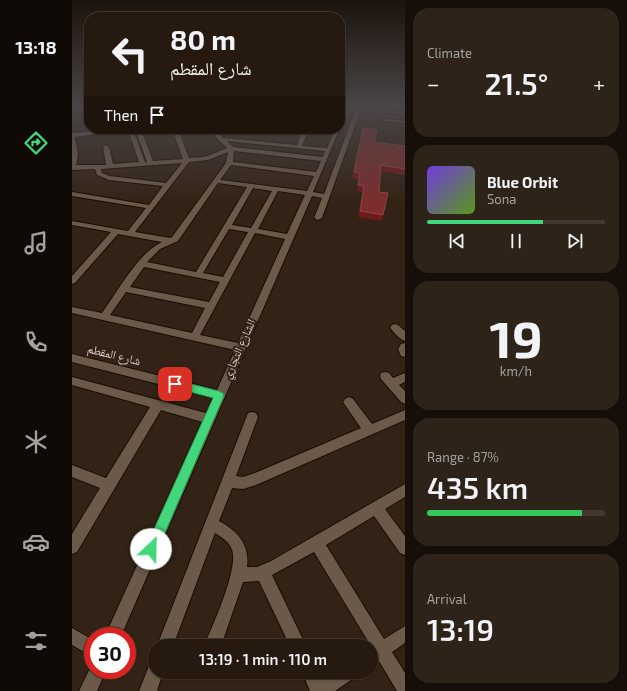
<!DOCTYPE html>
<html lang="en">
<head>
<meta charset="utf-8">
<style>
  :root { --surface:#261a10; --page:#2e2319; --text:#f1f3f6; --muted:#a4a19f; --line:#423830; --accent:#42d77b }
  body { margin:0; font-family:"Exo 2","Noto Naskh Arabic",sans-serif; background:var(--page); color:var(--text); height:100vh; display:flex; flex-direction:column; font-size:15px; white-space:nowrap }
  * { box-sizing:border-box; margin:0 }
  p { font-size:13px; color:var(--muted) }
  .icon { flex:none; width:22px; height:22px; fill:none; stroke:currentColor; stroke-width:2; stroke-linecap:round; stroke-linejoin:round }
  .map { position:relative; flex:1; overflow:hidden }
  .sheet { display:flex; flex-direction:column; gap:8px; padding:8px; background:#150e09; width:222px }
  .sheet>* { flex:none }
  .hud { position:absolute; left:12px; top:12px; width:261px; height:122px; border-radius:16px; box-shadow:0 1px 3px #0004,0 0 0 1px var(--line); background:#261a10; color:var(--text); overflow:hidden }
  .speed { position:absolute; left:12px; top:627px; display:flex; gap:8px; font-size:20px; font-weight:700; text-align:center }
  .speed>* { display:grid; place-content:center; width:52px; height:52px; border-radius:50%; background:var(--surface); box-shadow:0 1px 3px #0004,0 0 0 1px var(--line); line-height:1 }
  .speed .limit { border:6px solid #d22; background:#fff; color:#111 }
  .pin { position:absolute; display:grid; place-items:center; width:34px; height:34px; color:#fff; margin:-17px; border-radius:8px; box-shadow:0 2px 6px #0006 }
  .me { position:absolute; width:44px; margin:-22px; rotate:24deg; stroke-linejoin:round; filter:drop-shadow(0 0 3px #0008) }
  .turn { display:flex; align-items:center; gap:14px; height:84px; padding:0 20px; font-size:18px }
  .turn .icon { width:52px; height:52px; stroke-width:2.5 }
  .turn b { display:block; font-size:28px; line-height:34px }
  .then { display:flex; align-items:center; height:38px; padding:0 20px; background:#0003; gap:8px; font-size:15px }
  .big { font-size:30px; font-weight:600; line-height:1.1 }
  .sheet .tile { flex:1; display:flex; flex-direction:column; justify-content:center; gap:6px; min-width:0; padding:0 14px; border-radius:16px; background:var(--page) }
  .sheet .dial { align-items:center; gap:0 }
  .dial b { font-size:52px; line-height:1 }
  .song { display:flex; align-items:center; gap:12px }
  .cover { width:48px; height:48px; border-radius:6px; background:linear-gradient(135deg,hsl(260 70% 55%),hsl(90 70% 35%)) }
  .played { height:4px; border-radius:2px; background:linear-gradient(90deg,var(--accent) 65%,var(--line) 65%) }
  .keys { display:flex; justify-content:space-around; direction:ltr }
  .heat { display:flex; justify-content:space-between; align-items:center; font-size:22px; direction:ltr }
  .charge { height:6px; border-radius:3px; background:linear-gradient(90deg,#34c759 87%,var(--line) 0) }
  .trip { position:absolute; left:76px; top:639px; width:230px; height:40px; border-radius:20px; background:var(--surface); box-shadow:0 1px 3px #0004,0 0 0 1px var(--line); font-weight:600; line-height:40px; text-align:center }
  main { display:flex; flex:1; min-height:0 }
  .tab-bar { display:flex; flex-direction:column; width:72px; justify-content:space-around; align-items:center; background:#0f0a06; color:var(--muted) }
  .tab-bar .icon { width:28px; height:28px }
  .tab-bar .active { color:var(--accent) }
  .tab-bar b { font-size:18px; color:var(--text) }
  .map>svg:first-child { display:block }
</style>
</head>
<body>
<main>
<nav class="tab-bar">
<b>13:18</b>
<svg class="icon active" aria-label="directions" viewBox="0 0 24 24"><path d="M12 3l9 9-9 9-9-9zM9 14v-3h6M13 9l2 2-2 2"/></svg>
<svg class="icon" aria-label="music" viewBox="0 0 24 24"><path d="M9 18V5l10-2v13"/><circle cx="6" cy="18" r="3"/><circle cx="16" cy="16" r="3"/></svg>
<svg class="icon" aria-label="phone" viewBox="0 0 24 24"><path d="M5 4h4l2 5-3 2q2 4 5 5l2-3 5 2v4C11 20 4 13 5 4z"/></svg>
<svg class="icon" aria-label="climate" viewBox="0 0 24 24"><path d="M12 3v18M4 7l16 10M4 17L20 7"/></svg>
<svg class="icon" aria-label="car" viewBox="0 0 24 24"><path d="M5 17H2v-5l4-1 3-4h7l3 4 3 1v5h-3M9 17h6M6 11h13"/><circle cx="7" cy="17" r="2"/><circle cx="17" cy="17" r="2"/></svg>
<svg class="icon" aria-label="filters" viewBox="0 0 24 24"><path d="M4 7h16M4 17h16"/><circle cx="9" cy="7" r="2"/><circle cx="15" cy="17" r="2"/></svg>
</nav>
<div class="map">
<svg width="333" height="691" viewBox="0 0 333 691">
  <rect width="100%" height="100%" fill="#332316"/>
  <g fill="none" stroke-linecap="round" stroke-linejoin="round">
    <defs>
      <g id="service">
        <path d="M277,106L276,108L268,106Z"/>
        <path d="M309,110L333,113V115L310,112Z"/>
        <path d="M312,119L333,121V123L313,121H312Z"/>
      </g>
      <g id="minor">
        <path d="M273,106H278L271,124L268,126V118Z"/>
        <path d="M285,106H290L250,218L246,220L242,218L250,198L240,196L49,636H33L130,422L89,410L5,552L0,554V534L28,488L0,477V465L34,478L78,407L0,385V377L134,413L141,398L0,362V354L145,390L163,350L0,313V307L30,313C45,292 67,252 90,242L46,234L3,283L0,284V276L39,232L0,225V221L56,231L74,208L0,196V192L77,205L91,186L37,180L25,175L23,169L0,170V133L42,129H61L73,162H75L63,129H69L81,161L111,159L100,129H106L117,158L133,157L155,148L141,134L139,129H145L146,132L151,138L225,145L231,129H237L230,146L255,148L263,129L268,128L241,192L252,194ZM56,130L67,162L41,164L37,147L34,145L31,147L34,165H4L6,155L3,137ZM155,141L253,151L251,157L161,147ZM162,151L249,161L244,172L161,162ZM156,152L154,163L100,237L98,238L63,232L117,162L136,160ZM110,163L94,183L38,176L30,173L29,169ZM159,165L242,176L235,191L148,180ZM146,183L175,187L124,272L75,262L88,249L106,241ZM181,188L200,191L179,228L160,225ZM206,191L233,195L215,234L186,229ZM157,229L176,232L151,277L131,273ZM183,233L213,239L166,343L128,335ZM72,267L148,282L137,302L58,287ZM54,292L133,308L120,333L38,315Z"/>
        <path d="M323,324L326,325L333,331V341C327,339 321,332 318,327L320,325Z"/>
        <path d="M333,343V357L329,356L326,349L329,344Z"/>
        <path d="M313,372L317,373L321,378L333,373V382L327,385L333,391V404L329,402L309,379L308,376L309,373Z"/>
        <path d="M277,397L281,399L300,424L333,410V420L184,485L171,489L160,488L147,521C166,531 178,545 175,567H185L199,561L333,484V497L313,509L333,536V555L328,553L302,516L254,545L312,639L333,626V643L320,652L333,673V691H325L307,661L299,665V646L242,552L200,575L234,646H218L187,581L171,582L149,646H132C140,627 167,568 160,550C158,542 149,537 143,533L101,646H85L176,413L180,412L184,413L186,417L164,476L171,477L183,473L289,428L271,402L273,399Z"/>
        <path d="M0,628L21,640V657L0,645Z"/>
        <path d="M20,664L21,670H34L25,691H7Z"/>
        <path d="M83,664V672H91L85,691H67L77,666Z"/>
        <path d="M230,672H247L250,679L261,672H284L282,678L263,691H238Z"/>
      </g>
    </defs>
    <!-- service casing -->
    <use href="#service" stroke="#1a0c02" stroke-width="2"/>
    <!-- minor casing -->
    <use href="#minor" stroke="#1a0c02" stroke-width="2"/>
    <!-- service -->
    <use href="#service" fill="#6b594a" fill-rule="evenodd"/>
    <!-- minor -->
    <use href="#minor" fill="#6b594a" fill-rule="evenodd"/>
  </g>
  <!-- wall -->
  <path fill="#71191a" d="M291,128L302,142L333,146V175L309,171L307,192L311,215L309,221L286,217L291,192L285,191L287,179L280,178Z"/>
  <!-- building -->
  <path fill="#7d2d2d" stroke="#8c4645" d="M291,128L305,130L302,142L333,146V169L309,165L307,192L316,193L311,215L288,211L292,186L286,185L288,173L282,172Z"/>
  <!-- sky -->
  <linearGradient id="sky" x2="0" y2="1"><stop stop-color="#1c130c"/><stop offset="0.52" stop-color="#4a4547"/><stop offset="1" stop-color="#4a4547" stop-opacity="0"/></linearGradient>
  <rect width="333" height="203" fill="url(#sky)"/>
  <!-- route -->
  <path fill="#42d77b" stroke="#2b8c50" d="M103,380L147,391L151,393L152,396L84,554L79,556L74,554L73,549L141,398L99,387L98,384L99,381Z"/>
  <g text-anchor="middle" stroke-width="4" stroke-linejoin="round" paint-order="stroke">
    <!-- street labels -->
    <g font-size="12" fill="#dcd1c9" stroke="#332316">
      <text transform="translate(167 349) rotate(-66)" y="4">الشارع التجاري</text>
      <text transform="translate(42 355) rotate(14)" y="4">شارع المقطم</text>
    </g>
  </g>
</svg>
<div class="speed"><div class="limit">30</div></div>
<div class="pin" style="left:103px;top:384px;background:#d93025"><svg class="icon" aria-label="arrive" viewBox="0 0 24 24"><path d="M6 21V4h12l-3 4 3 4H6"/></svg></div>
<svg class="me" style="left:79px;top:549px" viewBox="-20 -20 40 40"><circle r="19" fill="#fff"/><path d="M0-13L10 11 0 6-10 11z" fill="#42d77b"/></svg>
<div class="trip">13:19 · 1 min · 110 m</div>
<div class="hud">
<div class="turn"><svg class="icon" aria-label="left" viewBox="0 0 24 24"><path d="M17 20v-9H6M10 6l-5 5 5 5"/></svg><div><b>80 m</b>شارع المقطم</div></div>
<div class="then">Then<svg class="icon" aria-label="arrive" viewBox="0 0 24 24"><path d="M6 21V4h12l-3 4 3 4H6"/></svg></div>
</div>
</div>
<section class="sheet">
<div class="tile"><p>Climate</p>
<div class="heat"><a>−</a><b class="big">21.5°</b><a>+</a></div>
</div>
<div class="tile">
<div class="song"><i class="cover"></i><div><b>Blue Orbit</b><p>Sona</p></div></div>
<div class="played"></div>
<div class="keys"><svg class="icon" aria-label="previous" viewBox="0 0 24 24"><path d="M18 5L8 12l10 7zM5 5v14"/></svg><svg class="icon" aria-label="pause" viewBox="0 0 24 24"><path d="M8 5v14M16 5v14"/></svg><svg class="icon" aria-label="next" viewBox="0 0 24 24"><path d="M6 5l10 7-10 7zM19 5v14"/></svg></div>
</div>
<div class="tile dial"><b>19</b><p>km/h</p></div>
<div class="tile"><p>Range · 87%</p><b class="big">435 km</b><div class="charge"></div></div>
<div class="tile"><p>Arrival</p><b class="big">13:19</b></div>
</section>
</main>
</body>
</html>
